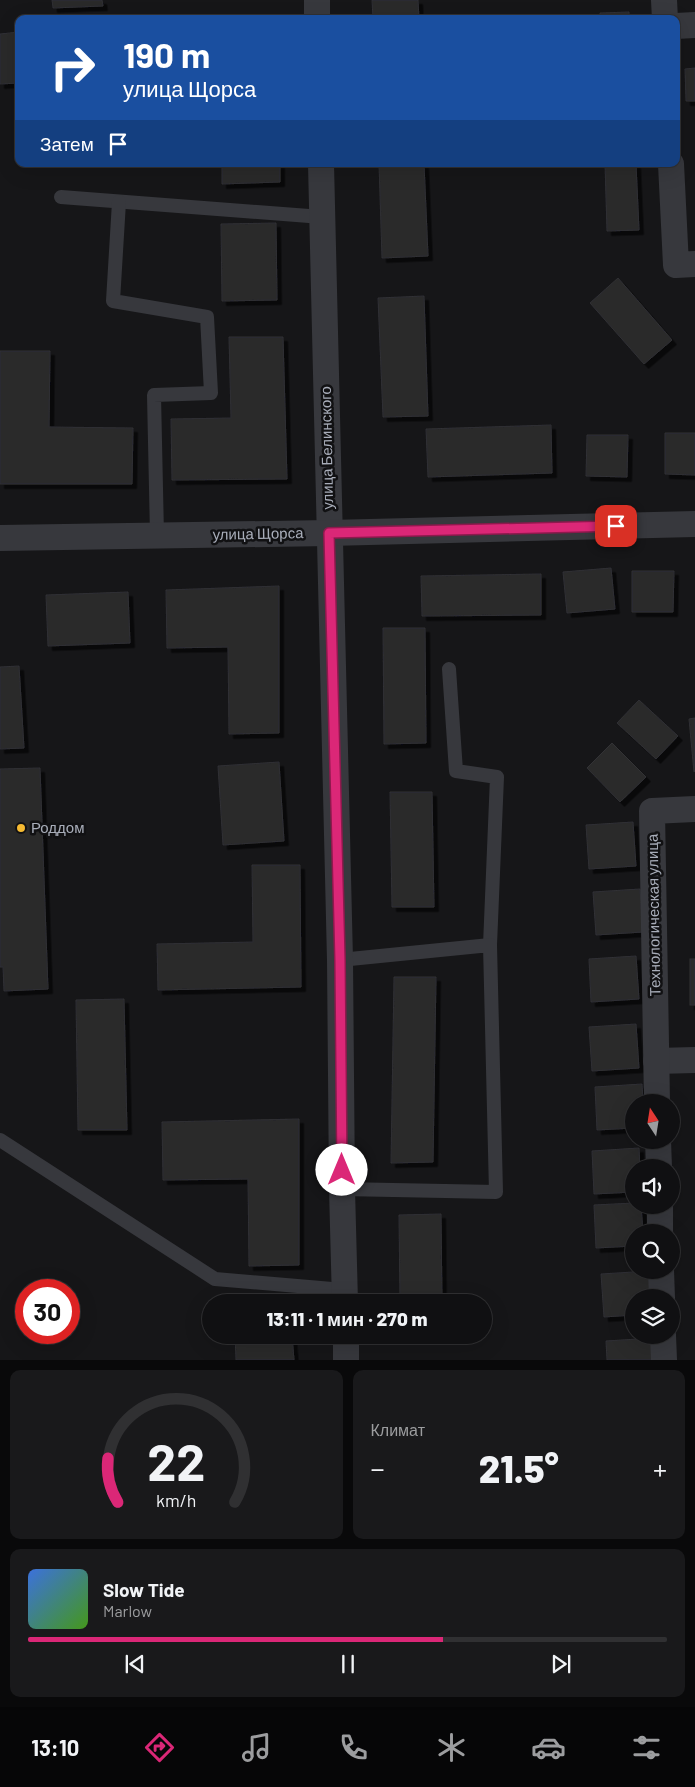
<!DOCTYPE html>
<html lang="ru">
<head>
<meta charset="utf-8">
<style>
  :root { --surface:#101012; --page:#19191b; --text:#f1f3f6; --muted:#9c9d9f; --line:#303032; --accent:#db2777 }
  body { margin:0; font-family:Barlow,sans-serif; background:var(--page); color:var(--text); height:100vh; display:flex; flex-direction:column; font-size:19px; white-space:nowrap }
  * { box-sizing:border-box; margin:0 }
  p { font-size:16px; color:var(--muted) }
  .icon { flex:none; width:28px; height:28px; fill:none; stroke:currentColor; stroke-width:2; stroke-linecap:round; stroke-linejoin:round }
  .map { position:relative; height:1360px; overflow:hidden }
  .drawer { display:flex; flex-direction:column; gap:10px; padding:10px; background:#09090a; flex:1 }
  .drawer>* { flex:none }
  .hud { position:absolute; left:15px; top:15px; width:665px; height:152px; border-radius:10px; box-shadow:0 5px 20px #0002,0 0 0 1px var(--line); background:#1a4fa0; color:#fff; overflow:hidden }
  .needle { width:32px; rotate:348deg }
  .controls { position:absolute; left:625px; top:1094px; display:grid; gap:10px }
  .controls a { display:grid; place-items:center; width:55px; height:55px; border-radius:50%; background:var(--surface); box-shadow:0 5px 20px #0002,0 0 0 1px var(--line); font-size:25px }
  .speed { position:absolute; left:15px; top:1279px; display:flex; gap:10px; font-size:25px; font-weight:700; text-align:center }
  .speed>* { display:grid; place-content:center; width:65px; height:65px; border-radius:50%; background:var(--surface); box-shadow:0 5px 20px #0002,0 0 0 1px var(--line); line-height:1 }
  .speed .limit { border:8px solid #d22; background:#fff; color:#111 }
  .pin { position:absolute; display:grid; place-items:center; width:42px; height:42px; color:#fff; margin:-21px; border-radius:10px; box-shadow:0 2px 8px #0006 }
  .me { position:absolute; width:55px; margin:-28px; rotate:0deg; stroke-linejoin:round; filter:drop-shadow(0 0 4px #0008) }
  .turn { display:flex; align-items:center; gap:18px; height:105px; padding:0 25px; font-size:22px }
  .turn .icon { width:65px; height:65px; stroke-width:2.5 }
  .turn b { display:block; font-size:35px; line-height:42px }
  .then { display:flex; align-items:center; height:48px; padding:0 25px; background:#0003; gap:10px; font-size:19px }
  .big { font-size:38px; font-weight:800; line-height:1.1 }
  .drawer .card { flex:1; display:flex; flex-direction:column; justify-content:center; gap:8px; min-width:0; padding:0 18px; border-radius:10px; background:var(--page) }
  .drawer .dial { align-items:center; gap:0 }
  .dial svg { height:130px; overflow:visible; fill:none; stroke:var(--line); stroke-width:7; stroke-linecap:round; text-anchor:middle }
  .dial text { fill:var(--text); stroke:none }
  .song { display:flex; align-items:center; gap:15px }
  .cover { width:60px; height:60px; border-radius:8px; background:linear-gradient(135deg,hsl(220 70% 55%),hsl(100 70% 35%)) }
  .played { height:5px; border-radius:2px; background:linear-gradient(90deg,var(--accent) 65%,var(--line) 65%) }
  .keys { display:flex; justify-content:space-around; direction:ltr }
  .heat { display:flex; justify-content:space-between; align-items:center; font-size:28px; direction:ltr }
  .drawer .tiles { flex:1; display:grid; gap:10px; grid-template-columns:1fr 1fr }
  .card:last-child { grid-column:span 2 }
  .trip { position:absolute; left:202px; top:1294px; width:290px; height:50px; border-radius:25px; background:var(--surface); box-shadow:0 5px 20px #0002,0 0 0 1px var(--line); font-weight:800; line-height:50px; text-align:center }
  .tab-bar { display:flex; height:80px; justify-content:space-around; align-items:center; background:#060607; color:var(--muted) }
  .tab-bar .icon { width:35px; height:35px }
  .tab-bar .active { color:var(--accent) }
  .tab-bar b { font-size:22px; color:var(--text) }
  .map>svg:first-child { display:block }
</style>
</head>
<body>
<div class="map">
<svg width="695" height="1360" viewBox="0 0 695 1360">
  <defs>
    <filter id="shadow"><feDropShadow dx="4.5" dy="4.5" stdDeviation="0" flood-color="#0009"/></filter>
  </defs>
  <rect width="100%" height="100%" fill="#161618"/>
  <!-- building -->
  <g fill="#29292c" stroke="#303034" filter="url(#shadow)">
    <path d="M52,0H102L103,6L53,8Z"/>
    <path d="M372,0H418L419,19H373Z"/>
    <path d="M629,12V19H600V13Z"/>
    <path d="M19,32V83L0,84V34Z"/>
    <path d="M695,68V101H686L685,69Z"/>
    <path d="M222,164H280V182L222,184Z"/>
    <path d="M379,164H424L428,256L382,258Z"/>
    <path d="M605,164H636L639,230L607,231Z"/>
    <path d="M276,223L277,300L222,301L221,224Z"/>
    <path d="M618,278L672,340L644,364L590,303Z"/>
    <path d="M424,296L428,416L383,417L378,298Z"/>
    <path d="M229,337H283L287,479L172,480L171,419L231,418Z"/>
    <path d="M0,351H50L49,427L133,428L132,484H0Z"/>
    <path d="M551,425L552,473L428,477L426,429Z"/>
    <path d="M665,433H695V475L665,474Z"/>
    <path d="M587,435H628L627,477L586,476Z"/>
    <path d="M611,568L615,609L567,613L563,572Z"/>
    <path d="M632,571H674L673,612H632Z"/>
    <path d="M541,574V615L422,616L421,576Z"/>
    <path d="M279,586V733L229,734L228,647L167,648L166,590Z"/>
    <path d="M128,592L130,643L48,646L46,595Z"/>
    <path d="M383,628H425L426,743L384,744Z"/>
    <path d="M19,666L24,748L0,749V667Z"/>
    <path d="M639,700L678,736L656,759L617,723Z"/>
    <path d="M695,718V771L694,772L689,719Z"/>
    <path d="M612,743L646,777L620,802L587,768Z"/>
    <path d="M279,762L284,841L223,845L218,766Z"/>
    <path d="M40,768L48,989L4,991L3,967H0V769Z"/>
    <path d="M390,792H432L434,907H392Z"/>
    <path d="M633,822L636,866L589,869L586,825Z"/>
    <path d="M252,865H300L301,987L158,990L157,944L253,942Z"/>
    <path d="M640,889L643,932L596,935L593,892Z"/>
    <path d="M636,956L639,999L591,1002L589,959Z"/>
    <rect x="690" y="959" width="5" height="46"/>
    <path d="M394,977H436L433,1162L391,1163Z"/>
    <path d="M124,999L127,1130H78L76,1000Z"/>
    <path d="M636,1024L639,1068L592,1071L589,1027Z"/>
    <path d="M642,1084L643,1102H634V1128L597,1130L595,1087Z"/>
    <path d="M299,1119V1265L249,1266L248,1179L163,1180L162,1122Z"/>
    <path d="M639,1148L640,1168H634V1192L594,1194L592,1151Z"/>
    <path d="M634,1203V1205H641L643,1232H634V1246L596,1248L594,1205Z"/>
    <path d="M441,1214L442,1302H400L399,1215Z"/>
    <path d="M649,1271L650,1298H634V1315L604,1317L601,1274Z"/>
    <path d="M235,1335H292L294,1360H236Z"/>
    <path d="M653,1338L655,1360H607L606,1341Z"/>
  </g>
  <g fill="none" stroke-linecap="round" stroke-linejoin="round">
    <!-- lane -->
    <g stroke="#37383d" stroke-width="14">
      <path d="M61,197L322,217"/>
      <path d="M119,202L113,301L207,317L211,393L154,395L157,535"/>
      <path d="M449,669L456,771L497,777L490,945"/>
      <path d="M340,960L490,945L496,1192L342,1189"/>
      <path d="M0,1140L215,1279L344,1290"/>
    </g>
    <!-- street -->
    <g stroke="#37383d" stroke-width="26">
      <path d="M317,0V19"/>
      <path d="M664,0L665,19"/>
      <path d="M676,26L695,25"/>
      <path d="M321,164L340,960L342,1189L345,1302"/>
      <path d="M671,164L676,265L695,264"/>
      <path d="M0,538L329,533L695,524"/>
      <path d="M656,1061L695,1060"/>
      <path d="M657,1102L652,811L695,809"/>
      <path d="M658,1140L659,1168"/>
      <path d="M660,1205V1232"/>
      <path d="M661,1270L662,1298"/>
      <path d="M346,1335V1360"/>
      <path d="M663,1335L664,1360"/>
    </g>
  </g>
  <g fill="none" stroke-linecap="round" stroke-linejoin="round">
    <defs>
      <path id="route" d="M342,1170L340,960L329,533L616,526"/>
    </defs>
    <!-- route casing -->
    <use href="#route" stroke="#8e194d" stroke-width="12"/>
    <!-- route -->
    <use href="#route" stroke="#db2777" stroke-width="9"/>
  </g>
  <!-- markers -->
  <circle fill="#f5ba32" stroke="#111113" stroke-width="2" cx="21" cy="828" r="5"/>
  <g text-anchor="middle" stroke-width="5" stroke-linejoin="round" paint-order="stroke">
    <!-- street labels -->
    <g font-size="15" fill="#a8adb9" stroke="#111113">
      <text transform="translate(327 448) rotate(-91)" y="5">улица Белинского</text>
      <text transform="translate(258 534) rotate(-1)" y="5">улица Щорса</text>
      <text transform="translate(654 915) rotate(-91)" y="5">Технологическая улица</text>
    </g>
    <!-- poi labels -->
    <g font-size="15" fill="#a8adb9" stroke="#111113" text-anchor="start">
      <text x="31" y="833">Роддом</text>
    </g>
  </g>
</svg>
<div class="controls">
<a><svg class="needle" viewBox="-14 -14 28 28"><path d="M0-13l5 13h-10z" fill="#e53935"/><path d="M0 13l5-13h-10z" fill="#9c9d9f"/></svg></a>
<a><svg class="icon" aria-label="sound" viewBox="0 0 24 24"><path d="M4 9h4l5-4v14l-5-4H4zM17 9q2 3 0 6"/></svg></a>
<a><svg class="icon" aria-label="search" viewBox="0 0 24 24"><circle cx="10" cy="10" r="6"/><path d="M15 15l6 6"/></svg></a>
<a><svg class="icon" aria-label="layers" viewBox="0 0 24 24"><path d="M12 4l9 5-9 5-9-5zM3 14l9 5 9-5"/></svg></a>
</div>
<div class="speed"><div class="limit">30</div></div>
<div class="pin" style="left:616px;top:526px;background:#d93025"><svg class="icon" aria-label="arrive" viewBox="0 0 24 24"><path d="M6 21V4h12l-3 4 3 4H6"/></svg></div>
<svg class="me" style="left:342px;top:1170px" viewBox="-20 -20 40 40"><circle r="19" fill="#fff"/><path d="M0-13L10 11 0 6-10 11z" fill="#db2777"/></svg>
<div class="trip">13:11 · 1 мин · 270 m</div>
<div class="hud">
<div class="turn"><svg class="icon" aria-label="right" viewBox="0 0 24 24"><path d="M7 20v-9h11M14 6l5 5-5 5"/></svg><div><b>190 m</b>улица Щорса</div></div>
<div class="then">Затем<svg class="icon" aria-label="arrive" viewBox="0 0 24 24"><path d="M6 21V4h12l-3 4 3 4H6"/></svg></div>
</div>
</div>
<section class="drawer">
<div class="tiles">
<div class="card dial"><svg viewBox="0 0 100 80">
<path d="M14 69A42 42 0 1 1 86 69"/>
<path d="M14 69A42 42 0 0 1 8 42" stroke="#db2777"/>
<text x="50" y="56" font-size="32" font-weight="700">22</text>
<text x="50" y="72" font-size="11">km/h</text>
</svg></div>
<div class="card"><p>Климат</p>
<div class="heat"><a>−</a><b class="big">21.5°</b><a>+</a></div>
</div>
<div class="card">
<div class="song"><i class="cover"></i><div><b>Slow Tide</b><p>Marlow</p></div></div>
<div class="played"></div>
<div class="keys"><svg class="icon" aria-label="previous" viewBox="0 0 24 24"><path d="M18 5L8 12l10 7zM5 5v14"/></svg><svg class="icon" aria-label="pause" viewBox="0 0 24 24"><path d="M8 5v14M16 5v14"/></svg><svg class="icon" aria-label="next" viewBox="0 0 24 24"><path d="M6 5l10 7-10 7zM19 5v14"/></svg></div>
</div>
</div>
</section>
<nav class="tab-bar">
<b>13:10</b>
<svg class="icon active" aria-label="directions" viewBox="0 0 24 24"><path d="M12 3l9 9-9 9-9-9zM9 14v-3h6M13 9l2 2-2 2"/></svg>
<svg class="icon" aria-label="music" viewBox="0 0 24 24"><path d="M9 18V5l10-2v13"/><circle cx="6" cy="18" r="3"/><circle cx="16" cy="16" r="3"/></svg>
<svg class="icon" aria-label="phone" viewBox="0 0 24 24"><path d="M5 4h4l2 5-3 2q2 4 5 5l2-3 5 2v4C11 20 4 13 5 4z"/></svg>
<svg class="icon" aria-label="climate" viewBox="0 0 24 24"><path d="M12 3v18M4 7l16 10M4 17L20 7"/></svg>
<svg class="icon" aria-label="car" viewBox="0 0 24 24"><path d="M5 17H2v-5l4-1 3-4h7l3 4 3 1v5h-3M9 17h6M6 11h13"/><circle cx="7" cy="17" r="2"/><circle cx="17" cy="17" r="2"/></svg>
<svg class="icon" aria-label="filters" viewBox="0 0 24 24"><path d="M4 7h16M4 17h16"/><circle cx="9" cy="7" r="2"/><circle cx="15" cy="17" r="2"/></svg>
</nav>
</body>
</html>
